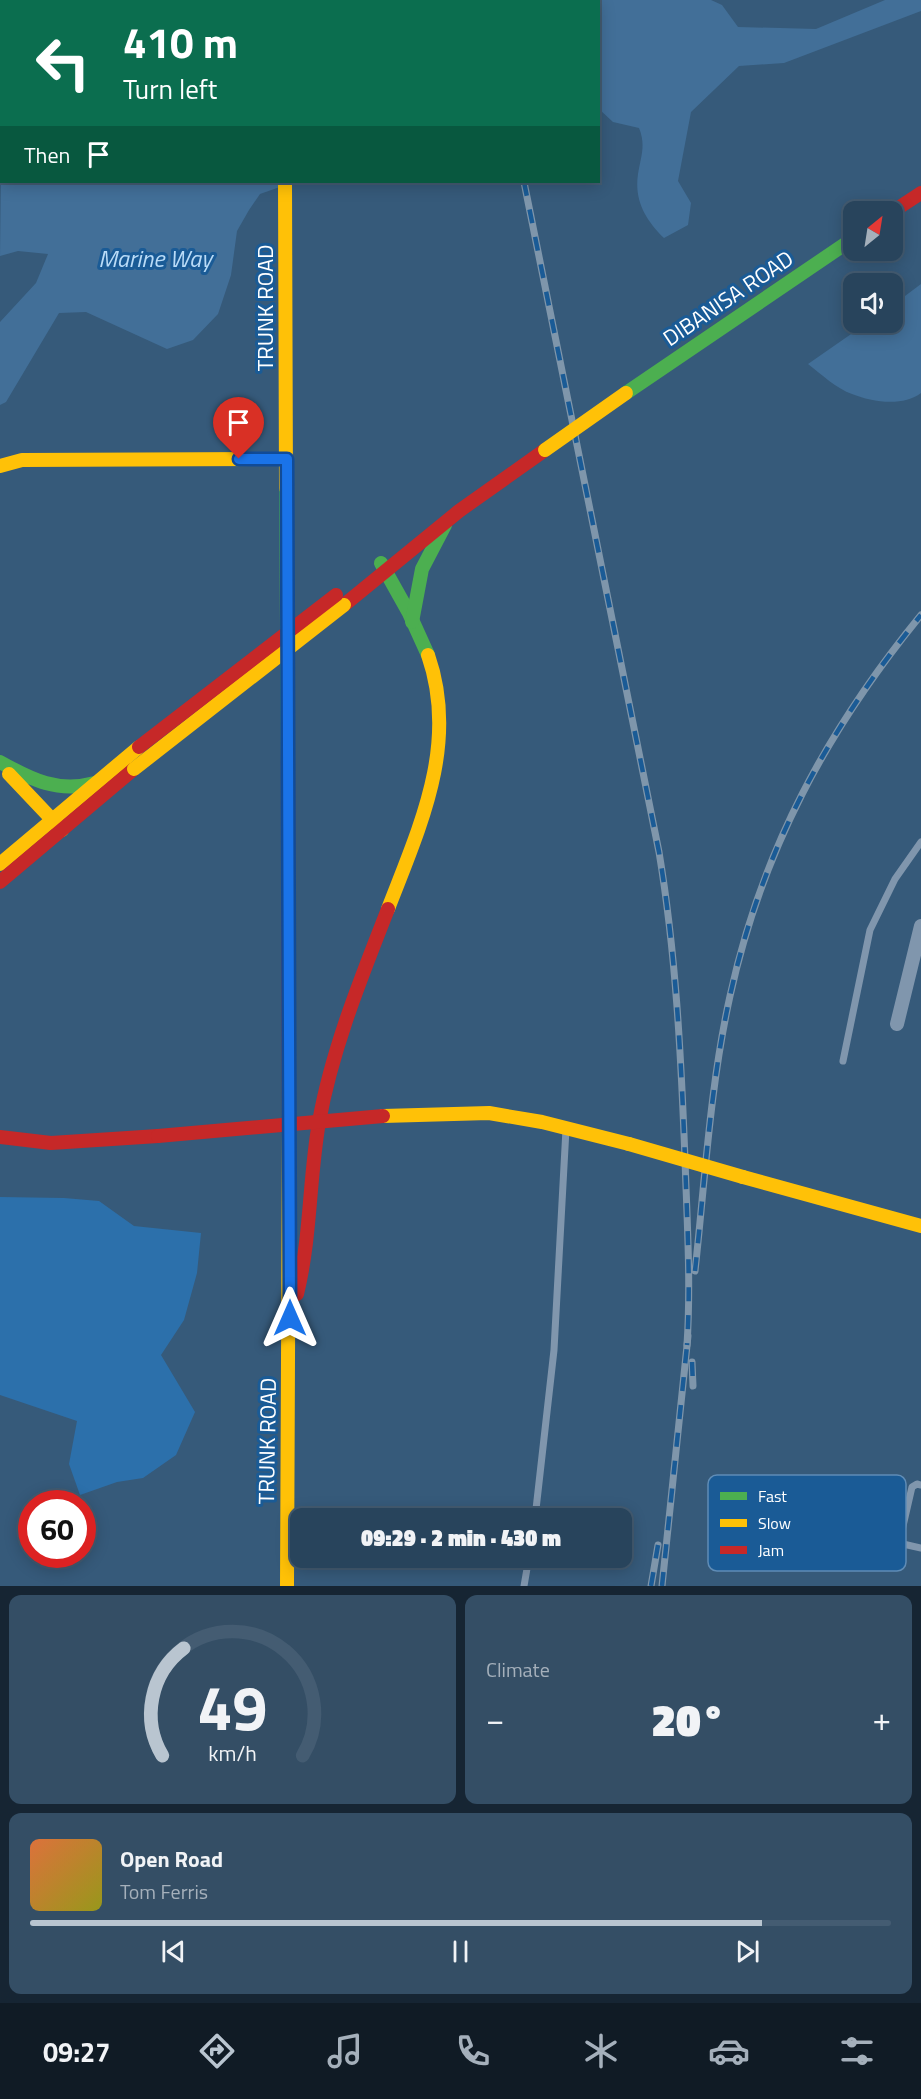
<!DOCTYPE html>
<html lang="en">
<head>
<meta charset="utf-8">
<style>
  :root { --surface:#28445c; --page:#344e65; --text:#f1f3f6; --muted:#a5b0bb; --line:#445c72; --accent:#b9c5d0 }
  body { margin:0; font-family:"Titillium Web",sans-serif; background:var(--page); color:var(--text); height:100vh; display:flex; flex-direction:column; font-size:22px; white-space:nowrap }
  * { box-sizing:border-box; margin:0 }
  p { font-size:20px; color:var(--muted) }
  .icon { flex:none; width:33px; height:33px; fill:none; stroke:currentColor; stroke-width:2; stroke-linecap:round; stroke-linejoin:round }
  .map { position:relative; height:1586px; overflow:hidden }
  .drawer { display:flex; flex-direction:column; gap:9px; padding:9px; background:#162533; flex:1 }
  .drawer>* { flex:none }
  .banner { position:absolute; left:0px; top:0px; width:600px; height:183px; box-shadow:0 3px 15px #0003,0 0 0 2px var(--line); background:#0b6e4f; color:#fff; overflow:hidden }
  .needle { width:39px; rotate:30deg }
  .buttons { position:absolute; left:843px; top:201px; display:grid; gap:12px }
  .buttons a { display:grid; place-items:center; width:60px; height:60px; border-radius:12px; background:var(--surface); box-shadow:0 3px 15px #0003,0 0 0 2px var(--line); font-size:30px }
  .speed { position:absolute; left:18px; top:1490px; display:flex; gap:12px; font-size:30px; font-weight:700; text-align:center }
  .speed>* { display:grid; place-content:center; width:78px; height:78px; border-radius:50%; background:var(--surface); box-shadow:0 3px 15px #0003,0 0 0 2px var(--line); line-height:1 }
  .speed .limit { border:9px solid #d22; background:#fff; color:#111 }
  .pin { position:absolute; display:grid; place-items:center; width:51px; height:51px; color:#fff; margin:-62px -26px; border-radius:50% 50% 50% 0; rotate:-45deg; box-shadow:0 0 6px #0007 }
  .pin .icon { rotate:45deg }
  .me { position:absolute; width:66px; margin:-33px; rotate:0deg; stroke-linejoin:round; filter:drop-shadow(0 0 4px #0008) }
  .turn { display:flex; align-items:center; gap:21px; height:126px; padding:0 24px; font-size:27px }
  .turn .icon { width:78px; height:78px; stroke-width:2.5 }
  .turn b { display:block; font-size:42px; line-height:51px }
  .then { display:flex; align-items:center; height:57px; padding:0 24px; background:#0003; gap:12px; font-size:22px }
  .big { font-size:45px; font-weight:800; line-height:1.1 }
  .drawer .tile { flex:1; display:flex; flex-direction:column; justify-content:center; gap:9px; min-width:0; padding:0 21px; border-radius:12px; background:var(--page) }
  .drawer .dial { align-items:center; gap:0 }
  .dial svg { height:156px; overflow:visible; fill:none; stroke:var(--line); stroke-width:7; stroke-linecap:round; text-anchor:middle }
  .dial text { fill:var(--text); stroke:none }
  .song { display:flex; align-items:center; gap:18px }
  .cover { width:72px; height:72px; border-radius:9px; background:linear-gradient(135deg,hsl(20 70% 55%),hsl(60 70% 35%)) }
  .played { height:6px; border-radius:3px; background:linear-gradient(90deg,var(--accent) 85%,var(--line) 85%) }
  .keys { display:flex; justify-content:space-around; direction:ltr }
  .heat { display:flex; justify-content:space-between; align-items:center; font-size:33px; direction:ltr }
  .drawer .tiles { flex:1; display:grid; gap:9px; grid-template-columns:1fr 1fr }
  .tile:last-child { grid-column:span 2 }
  .trip { position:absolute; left:290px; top:1508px; width:342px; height:60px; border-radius:12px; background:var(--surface); box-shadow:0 3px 15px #0003,0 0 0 2px var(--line); font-weight:800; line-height:60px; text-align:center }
  .menu { display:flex; height:96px; justify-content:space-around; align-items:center; background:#101b25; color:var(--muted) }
  .menu .icon { width:42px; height:42px }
  .menu .on { color:var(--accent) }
  .menu b { font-size:27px; color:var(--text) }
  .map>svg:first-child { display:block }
</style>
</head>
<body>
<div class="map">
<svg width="921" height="1586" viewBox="0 0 921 1586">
  <rect width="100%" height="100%" fill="#365a7a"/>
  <!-- green -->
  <path fill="#2c70ab" d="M0,1197L64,1198L99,1201L134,1226L201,1233L197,1273L184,1320L161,1355L195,1412L176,1455L143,1478L117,1482L80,1495L69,1464L77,1421L0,1395Z"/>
  <!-- water -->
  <g fill="#426f98">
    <path d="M576,0H711L722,5L738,27L816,29L885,0H921V11L784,63L739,66L691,112L678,181L691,203L688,225L664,238C646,220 634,201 638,174C641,156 646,145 639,128L613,122L599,109L598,2L574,1Z"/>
    <path d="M1,166L2,182H294L260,194L249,210L237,231L231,275L218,314L193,340L167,349L86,312L59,313L6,402L0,405V322L36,283L48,254L18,251L0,256Z"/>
    <path d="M921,284V393C903,407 872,402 852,394C837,389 821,374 808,364L867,323L892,322L893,305Z"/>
  </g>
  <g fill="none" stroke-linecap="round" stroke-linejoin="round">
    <!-- lane -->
    <g stroke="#8096ad" stroke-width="7">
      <path d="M843,1061L870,930L895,879L921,842"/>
      <path d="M921,1485L917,1484L912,1487L900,1539L903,1544L921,1548"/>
      <path d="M535,1518L554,1350L566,1129"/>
      <path d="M524,1586L529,1557"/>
    </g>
    <!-- street -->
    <path stroke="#8096ad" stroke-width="14" d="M897,1024L921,926"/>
    <!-- fast -->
    <g stroke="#4caf50" stroke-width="14">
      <path d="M77,2L81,0"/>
      <path d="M626,393L854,238"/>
      <path d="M286,488L288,762"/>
      <path d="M381,563L409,613L428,655"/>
      <path d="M412,622L422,569L445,525"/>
      <path d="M0,762C32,780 58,793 95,783"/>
    </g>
    <!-- slow -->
    <g stroke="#ffc107" stroke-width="14">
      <path d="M283,0V2"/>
      <path d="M0,44L2,43"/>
      <path d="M285,182L286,488"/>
      <path d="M0,466L22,460L287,459"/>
      <path d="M9,774L62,830"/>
      <path d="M0,864L139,747"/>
      <path d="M388,909C420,826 459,744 428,655"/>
      <path d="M383,1116L489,1113L542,1122L629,1144"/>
      <path d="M743,1177L921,1226"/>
      <path d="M287,1586L289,1131"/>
    </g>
    <!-- jam -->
    <g stroke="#c62828" stroke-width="14">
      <path d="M892,212L921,193"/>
      <path d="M344,605L459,511L545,450"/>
      <path d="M288,762L289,1131"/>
      <path d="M0,882L134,769"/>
      <path d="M0,1137L51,1143L158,1136"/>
      <path d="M297,1294C311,1237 309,1179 319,1122C332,1049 361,978 388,909"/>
    </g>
    <defs>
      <g id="rail">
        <path d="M488,0V2"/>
        <path d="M524,182L659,852C676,954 681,1056 685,1159C687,1221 691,1283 687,1345"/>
        <path d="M695,1271C705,1180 710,1086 730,996C762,850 827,730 921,615"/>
        <path d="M692,1362L693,1386"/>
        <path d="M651,1586L658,1545"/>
        <path d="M662,1586L688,1336"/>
      </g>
    </defs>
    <!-- rail casing -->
    <use href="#rail" stroke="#7f96ab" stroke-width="7"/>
    <!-- rail -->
    <use href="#rail" stroke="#1a5b96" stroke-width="4.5" stroke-dasharray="14" stroke-linecap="butt"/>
    <!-- slow-bridge -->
    <g stroke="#ffc107" stroke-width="14">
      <path d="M545,450L626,393"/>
      <path d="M134,769L344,605"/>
      <path d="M629,1144L743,1177"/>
    </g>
    <!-- jam-bridge -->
    <g stroke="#c62828" stroke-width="14">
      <path d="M139,747L336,595"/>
      <path d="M158,1136L383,1116"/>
    </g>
  </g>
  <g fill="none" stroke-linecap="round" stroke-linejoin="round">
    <defs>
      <path id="route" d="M239,459H287L290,1318"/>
    </defs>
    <!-- route casing -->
    <use href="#route" stroke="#114b97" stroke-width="15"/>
    <!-- route -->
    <use href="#route" stroke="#1a73e8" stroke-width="10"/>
  </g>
  <g text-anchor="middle" stroke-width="6" stroke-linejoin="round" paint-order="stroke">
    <!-- street labels -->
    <g font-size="22" fill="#fff" stroke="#1a5b96">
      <text transform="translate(728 298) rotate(-34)" y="8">DIBANISA ROAD</text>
      <text transform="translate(265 308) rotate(-90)" y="8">TRUNK ROAD</text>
      <text transform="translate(267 1441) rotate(-89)" y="8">TRUNK ROAD</text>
    </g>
    <!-- water labels -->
    <g font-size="24" font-style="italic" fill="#b9dbf7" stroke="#1a5b96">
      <text x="155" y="267">Marine Way</text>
    </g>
  </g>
  <!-- legend -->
  <rect x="708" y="1475" width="198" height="96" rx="9" fill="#1a5b96" stroke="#5f8cb6" stroke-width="1.5"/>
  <rect x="720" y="1492" width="27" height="8" fill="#4caf50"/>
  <rect x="720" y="1519" width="27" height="8" fill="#ffc107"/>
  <rect x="720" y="1546" width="27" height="8" fill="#c62828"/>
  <g font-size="16" fill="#fff">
    <text x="758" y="1502">Fast</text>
    <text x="758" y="1529">Slow</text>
    <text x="758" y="1556">Jam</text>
  </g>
</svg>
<div class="buttons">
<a><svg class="needle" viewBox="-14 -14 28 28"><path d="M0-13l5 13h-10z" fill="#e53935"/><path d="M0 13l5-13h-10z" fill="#a5b0bb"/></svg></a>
<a><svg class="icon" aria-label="sound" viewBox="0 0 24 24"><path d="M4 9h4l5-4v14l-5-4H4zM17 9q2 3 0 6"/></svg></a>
</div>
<div class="speed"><div class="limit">60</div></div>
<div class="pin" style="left:239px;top:459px;background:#d93025"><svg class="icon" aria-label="arrive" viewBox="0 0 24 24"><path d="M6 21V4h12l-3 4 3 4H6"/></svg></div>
<svg class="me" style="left:290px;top:1318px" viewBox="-20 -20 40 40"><path d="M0-17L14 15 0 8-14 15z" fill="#1a73e8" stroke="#fff" stroke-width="4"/></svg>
<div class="trip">09:29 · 2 min · 430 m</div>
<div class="banner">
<div class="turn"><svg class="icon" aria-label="left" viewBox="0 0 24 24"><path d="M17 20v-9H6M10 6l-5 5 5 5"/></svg><div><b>410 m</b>Turn left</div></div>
<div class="then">Then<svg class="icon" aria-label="arrive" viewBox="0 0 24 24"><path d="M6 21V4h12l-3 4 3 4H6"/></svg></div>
</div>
</div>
<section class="drawer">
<div class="tiles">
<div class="tile dial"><svg viewBox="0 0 100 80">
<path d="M14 69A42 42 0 1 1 86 69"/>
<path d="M14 69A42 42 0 0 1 25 14" stroke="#b9c5d0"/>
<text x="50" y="56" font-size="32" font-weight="700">49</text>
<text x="50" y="72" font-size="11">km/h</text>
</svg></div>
<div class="tile"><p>Climate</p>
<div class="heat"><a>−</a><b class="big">20°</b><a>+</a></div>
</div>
<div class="tile">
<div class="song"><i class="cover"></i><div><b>Open Road</b><p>Tom Ferris</p></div></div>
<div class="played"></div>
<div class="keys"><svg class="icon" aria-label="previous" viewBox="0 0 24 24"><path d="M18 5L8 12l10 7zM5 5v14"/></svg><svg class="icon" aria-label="pause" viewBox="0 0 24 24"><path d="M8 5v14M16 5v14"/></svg><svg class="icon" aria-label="next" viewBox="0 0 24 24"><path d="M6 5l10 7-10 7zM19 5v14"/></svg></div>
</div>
</div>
</section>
<nav class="menu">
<b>09:27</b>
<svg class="icon on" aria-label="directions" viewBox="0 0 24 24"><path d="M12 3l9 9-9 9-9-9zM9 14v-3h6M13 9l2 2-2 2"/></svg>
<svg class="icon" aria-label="music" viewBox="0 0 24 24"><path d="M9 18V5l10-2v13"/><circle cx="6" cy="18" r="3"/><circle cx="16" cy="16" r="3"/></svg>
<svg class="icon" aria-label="phone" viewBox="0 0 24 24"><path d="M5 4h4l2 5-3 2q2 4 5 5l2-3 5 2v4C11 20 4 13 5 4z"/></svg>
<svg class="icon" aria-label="climate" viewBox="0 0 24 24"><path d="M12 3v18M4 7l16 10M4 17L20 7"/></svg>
<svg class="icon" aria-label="car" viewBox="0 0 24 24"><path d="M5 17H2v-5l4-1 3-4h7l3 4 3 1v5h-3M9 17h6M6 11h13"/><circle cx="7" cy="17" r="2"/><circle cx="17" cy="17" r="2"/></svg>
<svg class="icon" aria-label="filters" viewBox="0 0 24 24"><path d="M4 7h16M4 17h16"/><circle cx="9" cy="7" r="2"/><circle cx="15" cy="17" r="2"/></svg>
</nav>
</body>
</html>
